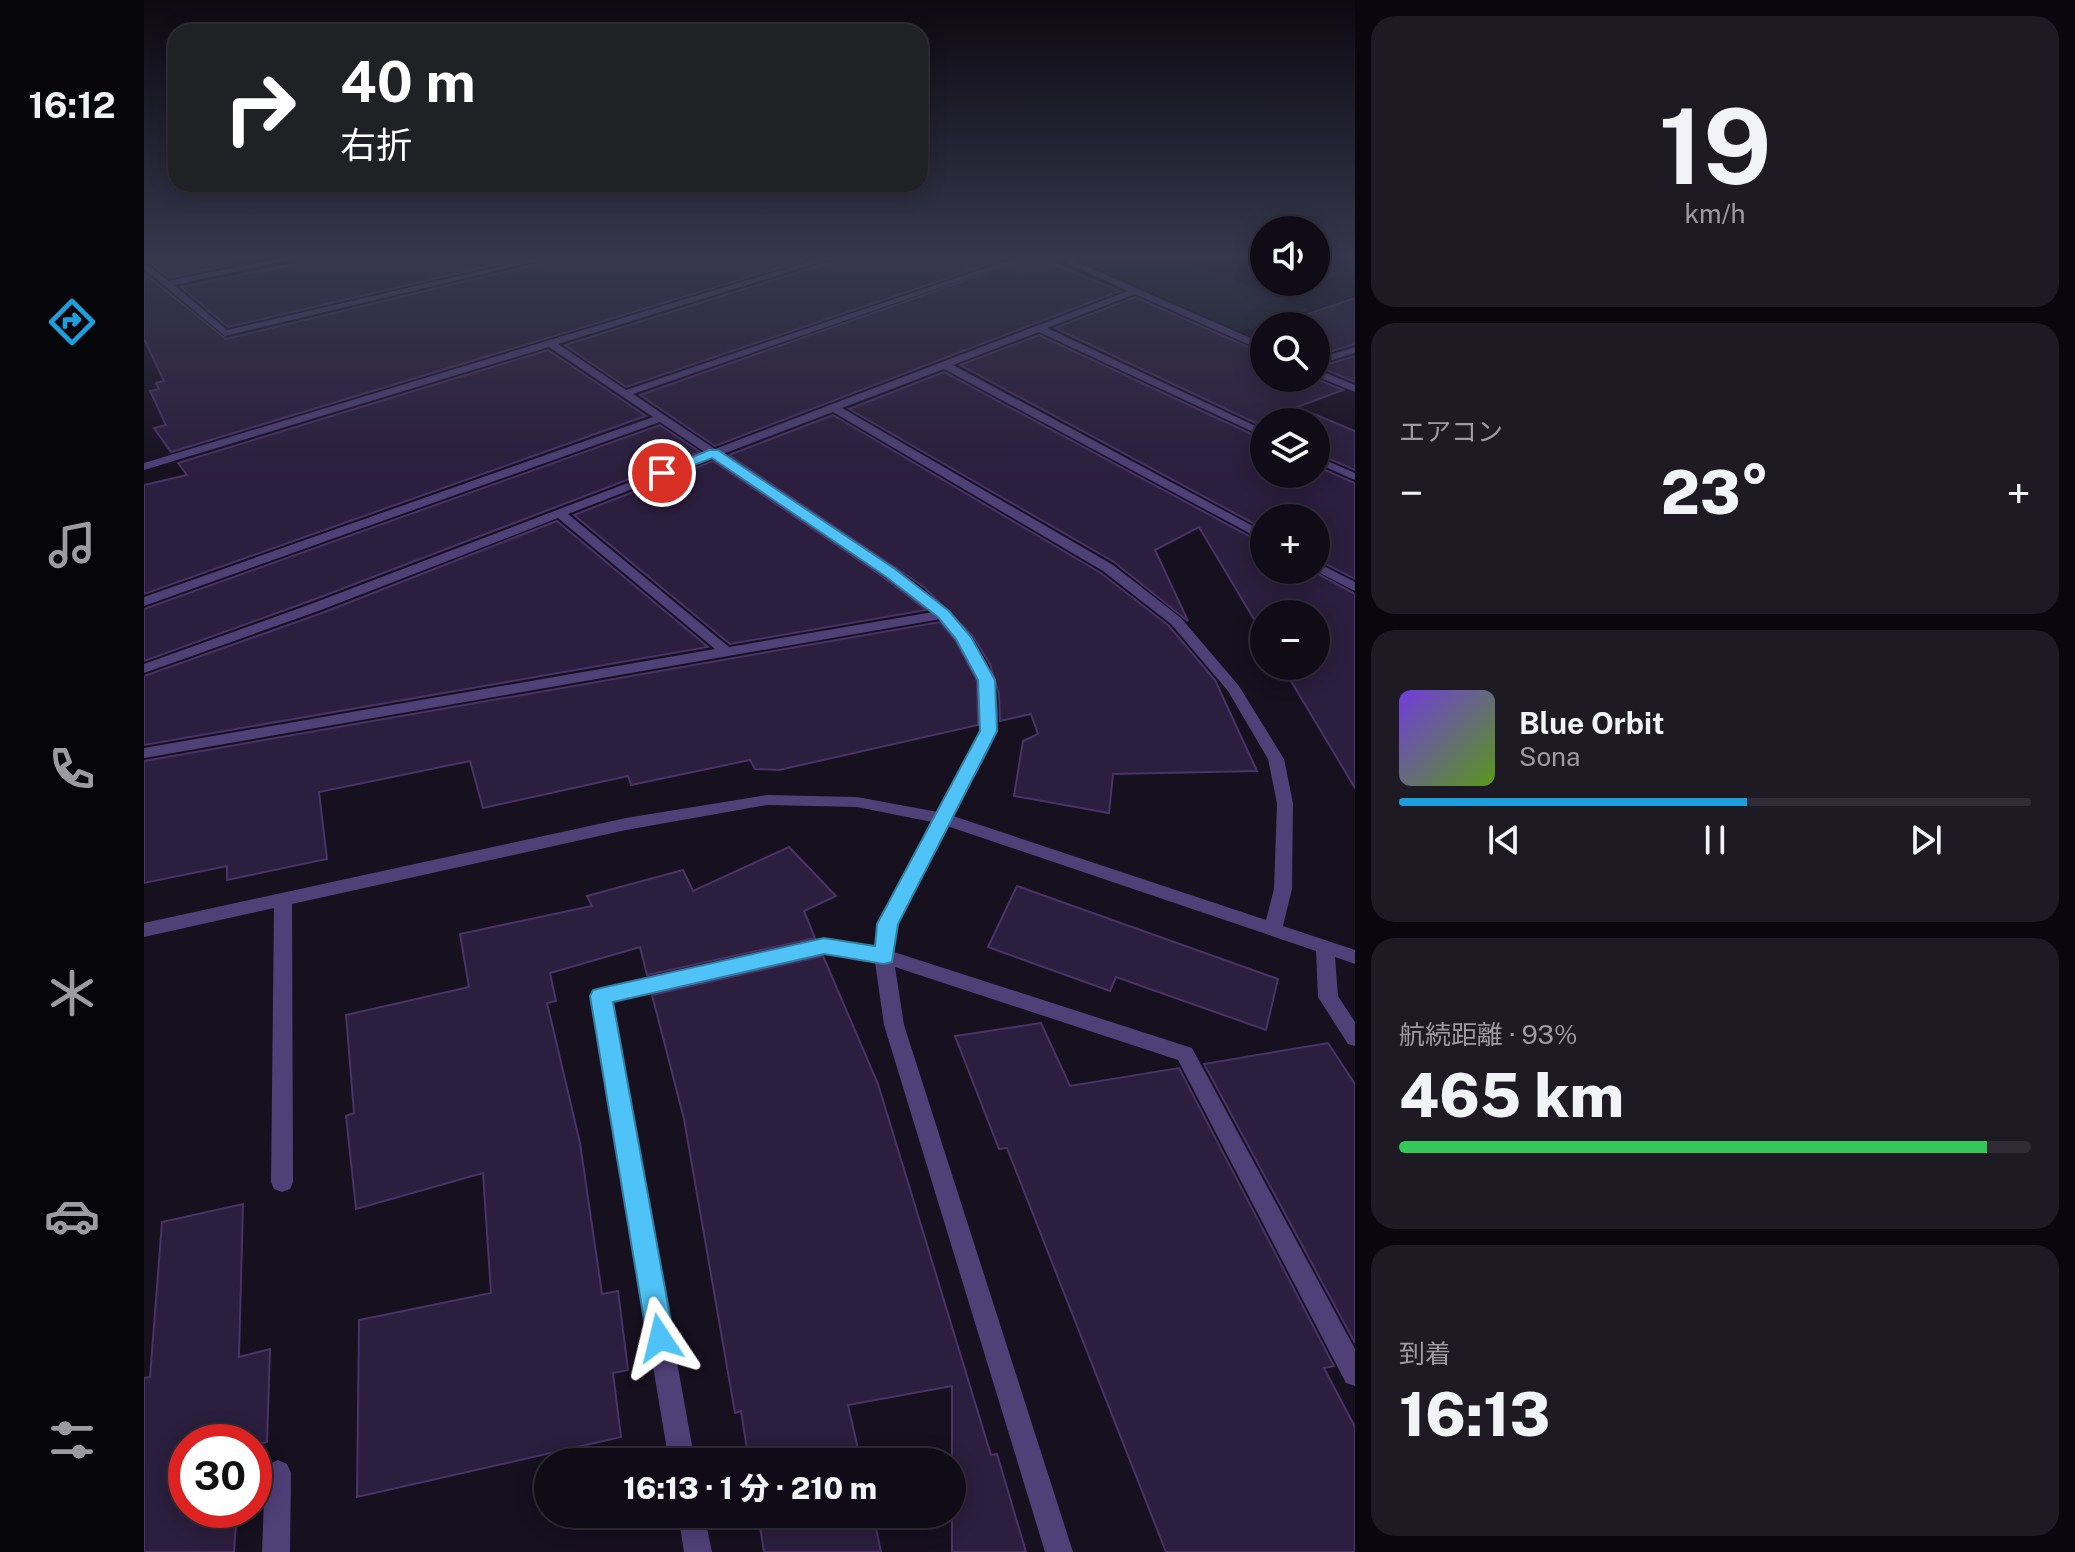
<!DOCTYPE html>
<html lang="ja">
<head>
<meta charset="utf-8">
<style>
  :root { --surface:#100c17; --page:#1e1a24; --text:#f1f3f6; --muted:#9c9ba1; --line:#302c36; --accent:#1d9fdc }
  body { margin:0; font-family:"Public Sans","Noto Sans JP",sans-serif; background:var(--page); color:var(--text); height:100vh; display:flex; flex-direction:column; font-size:30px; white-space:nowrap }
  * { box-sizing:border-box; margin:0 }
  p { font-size:26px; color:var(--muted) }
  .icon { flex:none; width:44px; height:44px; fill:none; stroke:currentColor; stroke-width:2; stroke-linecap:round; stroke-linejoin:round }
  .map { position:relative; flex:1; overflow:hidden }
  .sheet { display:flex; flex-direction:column; gap:16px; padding:16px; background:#09070d; width:720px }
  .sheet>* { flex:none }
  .guide { position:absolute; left:24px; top:24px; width:760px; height:168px; border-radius:24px; box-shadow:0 4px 20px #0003,0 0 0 2px var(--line); background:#202124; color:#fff; overflow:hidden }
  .controls { position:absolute; left:1106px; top:216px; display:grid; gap:16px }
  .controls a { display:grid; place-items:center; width:80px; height:80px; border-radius:50%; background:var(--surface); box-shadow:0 4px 20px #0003,0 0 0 2px var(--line); font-size:40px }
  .speed { position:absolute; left:24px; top:1424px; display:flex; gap:16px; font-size:40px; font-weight:700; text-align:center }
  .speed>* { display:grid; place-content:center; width:104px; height:104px; border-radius:50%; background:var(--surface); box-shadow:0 4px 20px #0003,0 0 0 2px var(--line); line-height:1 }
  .speed .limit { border:12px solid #d22; background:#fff; color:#111 }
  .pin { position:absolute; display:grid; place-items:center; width:68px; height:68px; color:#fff; margin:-34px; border:4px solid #fff; border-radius:50%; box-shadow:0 2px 8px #0007 }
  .me { position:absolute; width:88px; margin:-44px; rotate:350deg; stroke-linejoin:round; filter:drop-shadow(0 0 6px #0008) }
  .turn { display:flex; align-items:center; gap:28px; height:168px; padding:0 40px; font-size:36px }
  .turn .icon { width:104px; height:104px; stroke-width:2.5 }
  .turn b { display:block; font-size:56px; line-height:68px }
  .big { font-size:60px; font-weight:800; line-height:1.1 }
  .sheet .card { flex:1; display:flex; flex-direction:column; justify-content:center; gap:12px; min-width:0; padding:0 28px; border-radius:24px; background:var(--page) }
  .sheet .dial { align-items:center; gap:0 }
  .dial b { font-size:104px; line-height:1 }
  .song { display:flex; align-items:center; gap:24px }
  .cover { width:96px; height:96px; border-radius:12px; background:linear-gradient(135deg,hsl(260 70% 55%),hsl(90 70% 35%)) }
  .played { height:8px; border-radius:4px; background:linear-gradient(90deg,var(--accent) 55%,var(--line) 55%) }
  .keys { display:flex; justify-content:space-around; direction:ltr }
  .heat { display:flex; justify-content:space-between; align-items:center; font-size:44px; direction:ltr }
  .charge { height:12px; border-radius:6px; background:linear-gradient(90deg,#34c759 93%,var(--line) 0) }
  .trip { position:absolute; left:390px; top:1448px; width:432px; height:80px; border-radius:40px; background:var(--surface); box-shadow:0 4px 20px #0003,0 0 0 2px var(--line); font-weight:800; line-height:80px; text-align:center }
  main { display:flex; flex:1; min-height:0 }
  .menu { display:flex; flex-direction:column; width:144px; justify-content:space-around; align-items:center; background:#060509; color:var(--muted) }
  .menu .icon { width:56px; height:56px }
  .menu .selected { color:var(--accent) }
  .menu b { font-size:36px; color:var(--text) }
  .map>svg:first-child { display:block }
</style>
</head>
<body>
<main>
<nav class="menu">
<b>16:12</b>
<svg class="icon selected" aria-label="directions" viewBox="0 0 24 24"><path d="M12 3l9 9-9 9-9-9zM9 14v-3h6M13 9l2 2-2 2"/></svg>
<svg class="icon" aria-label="music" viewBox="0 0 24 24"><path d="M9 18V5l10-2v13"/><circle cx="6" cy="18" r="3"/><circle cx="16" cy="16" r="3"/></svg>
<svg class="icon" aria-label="phone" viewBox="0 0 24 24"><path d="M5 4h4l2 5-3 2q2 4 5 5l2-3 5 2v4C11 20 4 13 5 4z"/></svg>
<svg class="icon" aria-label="climate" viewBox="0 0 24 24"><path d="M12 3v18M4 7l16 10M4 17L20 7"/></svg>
<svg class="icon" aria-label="car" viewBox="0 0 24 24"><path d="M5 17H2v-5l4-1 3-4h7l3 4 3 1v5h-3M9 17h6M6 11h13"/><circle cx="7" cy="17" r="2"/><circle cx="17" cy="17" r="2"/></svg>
<svg class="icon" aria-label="filters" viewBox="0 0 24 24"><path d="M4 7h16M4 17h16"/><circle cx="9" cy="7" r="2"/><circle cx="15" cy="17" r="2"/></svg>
</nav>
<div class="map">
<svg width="1211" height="1552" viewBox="0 0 1211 1552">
  <rect width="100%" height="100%" fill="#16101f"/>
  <!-- green -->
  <g fill="#132428">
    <path d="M929,258H1066L1050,264L1166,310L1097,332Z"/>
    <path d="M1172,258H1211V271L1175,281L1172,280Z"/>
  </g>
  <!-- building -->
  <g fill="#2b1e3e" stroke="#493367" stroke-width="2">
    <path d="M0,258H78L86,265L25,278Z"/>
    <path d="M180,258H380L84,327L37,287Z"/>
    <path d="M408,258H668L27,452L10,428L22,425L6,391L15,389L12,383L20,381L0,339V273L82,339L406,261Z"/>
    <path d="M692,258H863L482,387L421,345L690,261Z"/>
    <path d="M885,258H896L976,291L571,446L496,395Z"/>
    <path d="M991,297L1120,354V378H1170L1199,390L1153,407L1211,431V470L1172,453V422H1120V427L911,328Z"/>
    <path d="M1211,298V344L1172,356V326H1128Z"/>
    <path d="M895,335L1120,440V474H1172V466L1211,483V579L1172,559V518H1120V529L816,365Z"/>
    <path d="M404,350L502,416L0,594V485L43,475L34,463Z"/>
    <path d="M1211,356V382L1175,367Z"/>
    <path d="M800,372L1120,544V570H1167L1211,594V788L1138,666H1172V614H1120V636L1055,527L1011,550L1044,621L970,562L705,409Z"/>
    <path d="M689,415L957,573L1025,626L1071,680L1113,771L969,774L965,813L870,796L879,741L894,734L887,714L856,721L855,694L846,664L828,635L780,587L585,455Z"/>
    <path d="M516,425L556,452L166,601L0,661V609Z"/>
    <path d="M569,461L739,577L782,610L586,644L430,515Z"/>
    <path d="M413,521L564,647L0,745V676L178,613Z"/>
    <path d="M796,622L811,640L833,681L834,725L635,770L611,769L606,760L487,785L484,776L339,808L326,761L175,792L183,859L83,880V866L0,883V761Z"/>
    <path d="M645,847L692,896L660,911L671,938L503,975L496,947L406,973L412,1001L403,1003L436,1143L458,1294L474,1291L484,1370L469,1373L477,1437L213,1497L215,1320L347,1293L339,1173L212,1209L202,1116L210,1113L202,1015L325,987L316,934L448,906L443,896L539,870L549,891Z"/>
    <path d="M873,886L1134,979L1122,1030L972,977L966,991L844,947Z"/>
    <path d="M679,956L734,1084L847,1455L853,1454L882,1552H808V1386L704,1405L717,1462H605L597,1411L591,1413L540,1119L508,995Z"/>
    <path d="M897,1023L926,1086L1035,1068L1190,1366L1180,1368L1211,1427V1552H1022L863,1148L855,1149L811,1036Z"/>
    <path d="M1184,1043L1211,1084V1343L1060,1064Z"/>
    <path d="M99,1204L95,1357L126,1349L123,1442L110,1445V1442H42V1510H93L90,1552H0V1378L6,1377L18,1222Z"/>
    <path d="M614,1514H729L737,1552H620Z"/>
  </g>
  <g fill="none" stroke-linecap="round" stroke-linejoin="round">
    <!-- minor -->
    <g fill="#4f4078" fill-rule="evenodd">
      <path d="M138,258H153L30,285L83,330L392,258H405L81,336L0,269V262L24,281Z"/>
      <path d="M677,258H689L414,344L482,390L871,258H882L489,394L571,449L984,291L913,258H923L1120,344V351L1117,350L991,294L903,328L1120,430V437L895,332L809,365L1120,532V541L800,369L698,408L969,565L1037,618L1095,686L1140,759L1149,803L1148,889L1139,926L1211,950V964L1191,957L1194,996L1211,1022V1046L1204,1044L1174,997L1172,951L803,826L752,924L750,952L1048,1048L1211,1349V1386L1202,1383L1034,1060L751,967L760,1025L929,1552H901L740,1025L731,962L680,953L468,1001L551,1462H525L447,996L450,991L457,988L680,939L732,947L734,924L788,822L713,807L623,805L482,830L148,904L149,1182L146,1189L138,1192L130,1189L127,1182L130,908L0,937V923L482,818L623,795L713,797L794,812L837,731L836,680L813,638L797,619L0,758V748L571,649L414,518L177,610L0,673V664L167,604L562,453L516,422L0,606V597L509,417L405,347L0,470V463ZM689,412L959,571L1027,624L1084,691L1124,759L1133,803L1130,889L1122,920L809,816C818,798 851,744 853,729C865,635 762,577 695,532C656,506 617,480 579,454ZM569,458L741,575L789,612L585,647L424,514Z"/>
      <path d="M1211,347V353L1172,365V359Z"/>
      <path d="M1172,369L1211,385V392L1172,376Z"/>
      <path d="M1172,456L1211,473V480L1172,463Z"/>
      <path d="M1172,562L1211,582V591L1170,570H1172Z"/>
      <path d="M134,1460L143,1464L147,1473L146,1552H118L121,1473L125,1464Z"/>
      <path d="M534,1514H560L568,1552H540Z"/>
    </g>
  </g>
  <!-- sky -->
  <linearGradient id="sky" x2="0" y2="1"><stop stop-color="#0c0911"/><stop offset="0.54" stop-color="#36374d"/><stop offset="1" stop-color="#36374d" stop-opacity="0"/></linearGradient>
  <rect width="1211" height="475" fill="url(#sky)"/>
  <!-- route -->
  <path fill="#4fc3f7" stroke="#337fa1" stroke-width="2" d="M565,450H574L751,569L805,611L827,637L851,680L853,731L754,924L748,962L740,964L680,954L469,1002L530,1338L526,1347L516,1351L507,1347L503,1338L446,996L449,990L457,988L680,938L731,946L733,924L836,731L834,680L812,639L794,617L741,576L568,458L522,476L511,473Z"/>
</svg>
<div class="controls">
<a><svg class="icon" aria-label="sound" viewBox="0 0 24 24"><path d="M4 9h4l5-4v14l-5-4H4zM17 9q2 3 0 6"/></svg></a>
<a><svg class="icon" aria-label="search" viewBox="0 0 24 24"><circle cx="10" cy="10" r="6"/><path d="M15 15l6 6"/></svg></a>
<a><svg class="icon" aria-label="layers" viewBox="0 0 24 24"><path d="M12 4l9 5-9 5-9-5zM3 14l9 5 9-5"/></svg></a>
<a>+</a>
<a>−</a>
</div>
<div class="speed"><div class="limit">30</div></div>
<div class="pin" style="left:518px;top:473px;background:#d93025"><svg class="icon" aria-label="arrive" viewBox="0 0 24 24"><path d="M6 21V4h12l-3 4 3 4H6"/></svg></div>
<svg class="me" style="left:516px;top:1338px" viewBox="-20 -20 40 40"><path d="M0-17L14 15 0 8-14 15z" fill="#4fc3f7" stroke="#fff" stroke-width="4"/></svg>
<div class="trip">16:13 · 1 分 · 210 m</div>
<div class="guide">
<div class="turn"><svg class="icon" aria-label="right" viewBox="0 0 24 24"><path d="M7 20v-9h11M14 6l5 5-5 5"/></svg><div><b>40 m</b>右折</div></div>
</div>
</div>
<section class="sheet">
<div class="card dial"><b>19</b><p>km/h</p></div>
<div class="card"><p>エアコン</p>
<div class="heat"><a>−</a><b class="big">23°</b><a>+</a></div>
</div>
<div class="card">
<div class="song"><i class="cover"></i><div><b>Blue Orbit</b><p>Sona</p></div></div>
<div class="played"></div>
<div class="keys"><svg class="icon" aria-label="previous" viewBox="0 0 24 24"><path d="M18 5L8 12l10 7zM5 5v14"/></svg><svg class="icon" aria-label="pause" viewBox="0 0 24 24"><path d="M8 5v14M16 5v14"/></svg><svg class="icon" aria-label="next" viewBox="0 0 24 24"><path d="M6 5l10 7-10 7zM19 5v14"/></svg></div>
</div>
<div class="card"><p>航続距離 · 93%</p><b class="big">465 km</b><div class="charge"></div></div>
<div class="card"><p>到着</p><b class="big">16:13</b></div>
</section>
</main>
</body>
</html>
